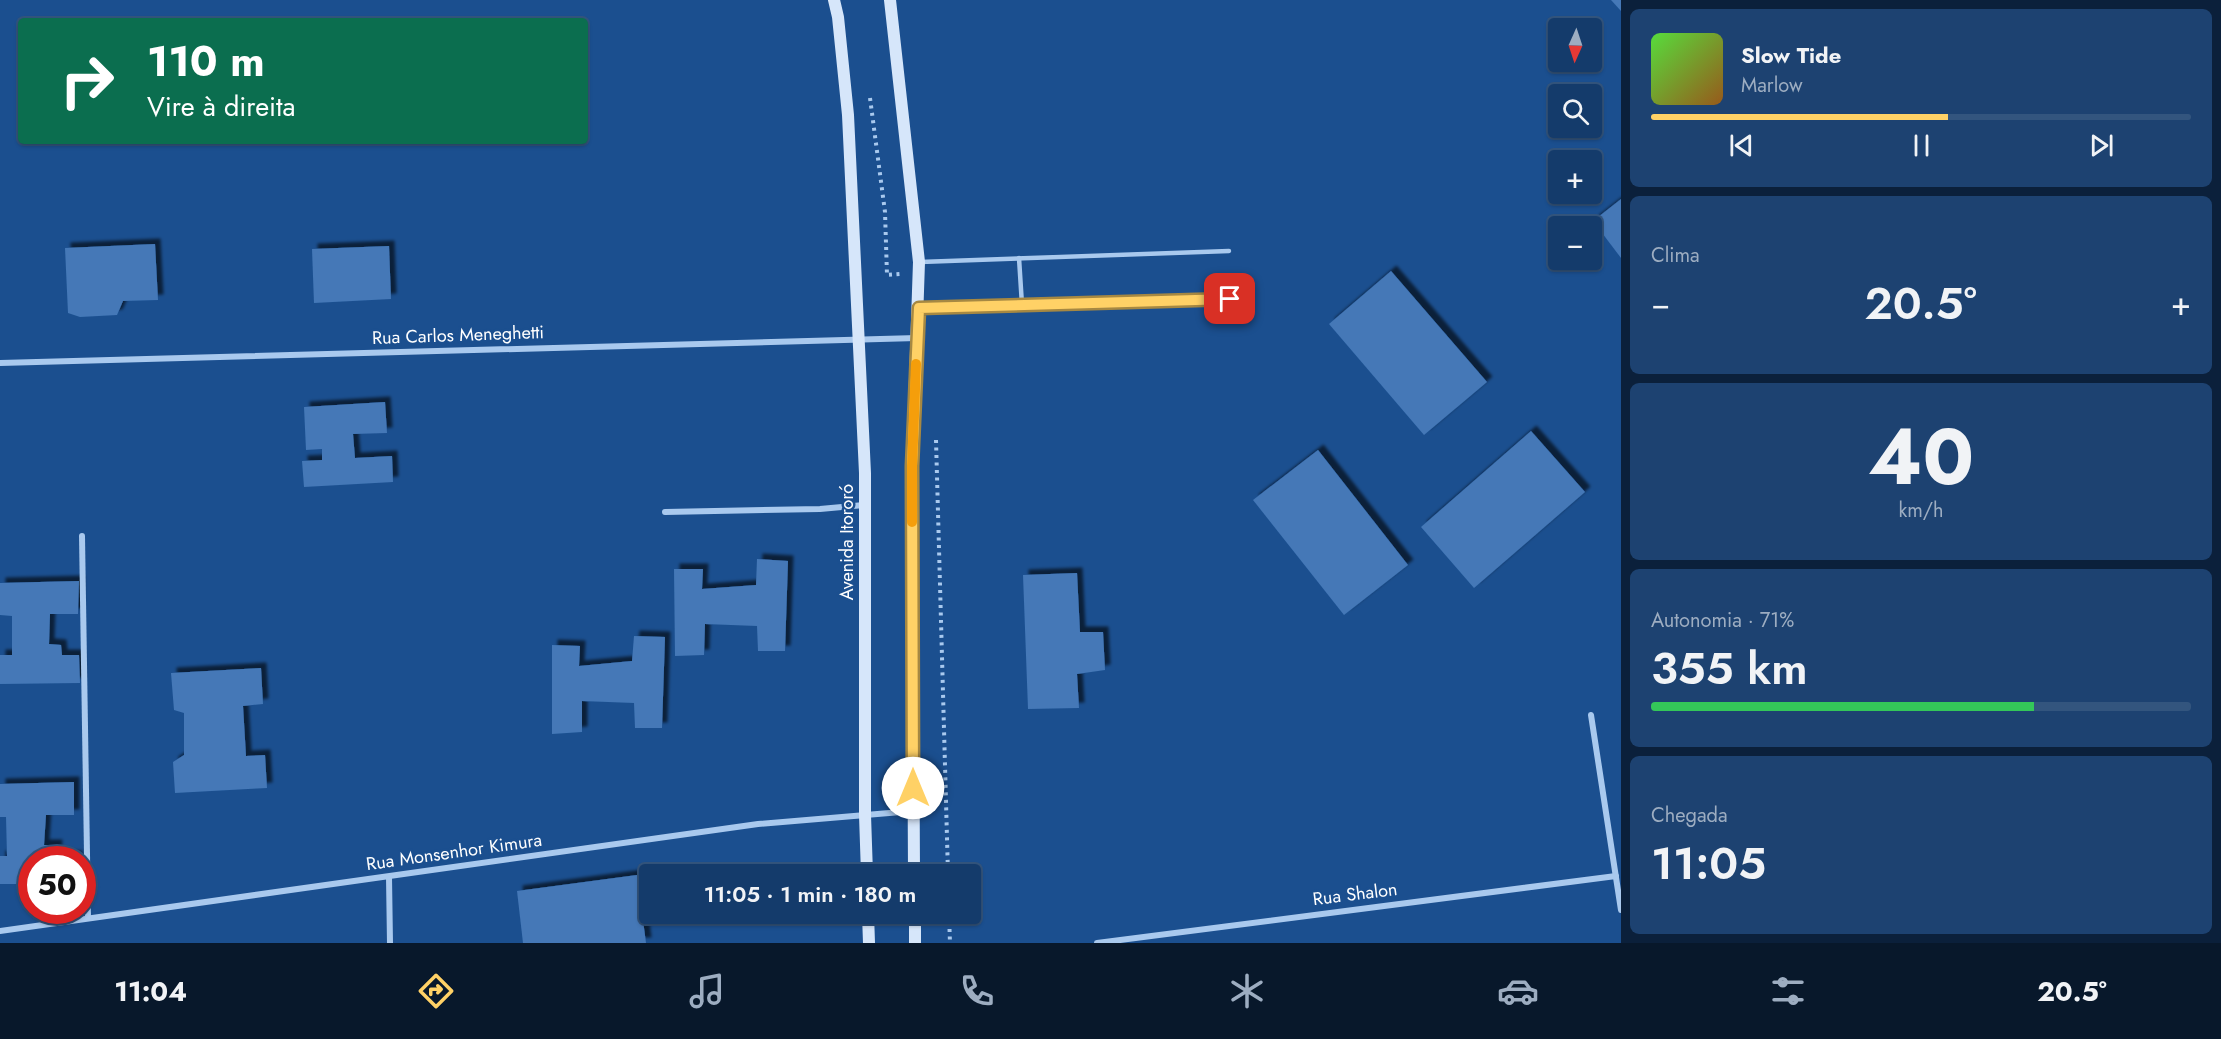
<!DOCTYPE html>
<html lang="pt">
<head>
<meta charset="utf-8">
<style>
  :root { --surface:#143b6b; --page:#1d4271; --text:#f1f3f6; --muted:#9dadc1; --line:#33557e; --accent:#ffd166 }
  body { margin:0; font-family:Jost,sans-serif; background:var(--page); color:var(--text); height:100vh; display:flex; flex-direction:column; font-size:22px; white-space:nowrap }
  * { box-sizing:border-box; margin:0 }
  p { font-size:20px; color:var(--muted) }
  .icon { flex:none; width:33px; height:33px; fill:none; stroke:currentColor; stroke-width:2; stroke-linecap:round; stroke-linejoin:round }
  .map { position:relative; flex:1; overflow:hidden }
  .details { display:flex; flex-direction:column; gap:9px; padding:9px; background:#0b203b; width:600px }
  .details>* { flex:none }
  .top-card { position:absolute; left:18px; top:18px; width:570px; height:126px; border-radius:6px; box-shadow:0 2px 4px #0004,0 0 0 2px var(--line); background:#0b6e4f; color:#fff; overflow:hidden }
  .needle { width:39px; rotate:183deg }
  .buttons { position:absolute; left:1548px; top:18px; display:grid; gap:12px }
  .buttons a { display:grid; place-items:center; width:54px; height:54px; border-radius:6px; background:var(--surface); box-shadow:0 2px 4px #0004,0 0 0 2px var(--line); font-size:30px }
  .speed { position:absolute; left:18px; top:846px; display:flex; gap:12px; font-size:30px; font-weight:700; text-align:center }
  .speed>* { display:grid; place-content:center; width:78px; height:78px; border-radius:50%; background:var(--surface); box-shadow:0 2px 4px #0004,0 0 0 2px var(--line); line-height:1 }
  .speed .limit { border:9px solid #d22; background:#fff; color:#111 }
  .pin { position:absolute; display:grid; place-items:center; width:51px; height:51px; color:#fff; margin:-26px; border-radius:12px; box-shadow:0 3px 9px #0006 }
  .me { position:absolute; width:66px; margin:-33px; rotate:0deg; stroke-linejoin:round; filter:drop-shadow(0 0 4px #0008) }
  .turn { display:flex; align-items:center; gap:21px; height:126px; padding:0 30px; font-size:27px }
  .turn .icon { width:78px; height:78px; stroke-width:2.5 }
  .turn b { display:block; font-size:42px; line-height:51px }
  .big { font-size:45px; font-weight:600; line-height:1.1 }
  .details .card { flex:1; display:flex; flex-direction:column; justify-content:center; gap:9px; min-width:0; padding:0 21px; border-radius:9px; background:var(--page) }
  .details .dial { align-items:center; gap:0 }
  .dial b { font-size:78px; line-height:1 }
  .song { display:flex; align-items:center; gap:18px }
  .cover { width:72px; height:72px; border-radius:9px; background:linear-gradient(135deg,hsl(110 70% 55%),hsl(30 70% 35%)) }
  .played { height:6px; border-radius:3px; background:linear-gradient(90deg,var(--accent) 55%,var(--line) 55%) }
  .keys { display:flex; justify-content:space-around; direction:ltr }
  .heat { display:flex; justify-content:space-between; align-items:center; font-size:33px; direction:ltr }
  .charge { height:9px; border-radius:4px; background:linear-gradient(90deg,#34c759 71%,var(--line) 0) }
  .trip { position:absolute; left:639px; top:864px; width:342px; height:60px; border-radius:6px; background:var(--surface); box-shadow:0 2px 4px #0004,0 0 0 2px var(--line); font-weight:600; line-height:60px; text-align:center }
  .tabs { display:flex; height:96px; justify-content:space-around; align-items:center; background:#08182b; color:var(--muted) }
  .tabs .icon { width:42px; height:42px }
  .tabs .current { color:var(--accent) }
  .tabs b { font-size:27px; color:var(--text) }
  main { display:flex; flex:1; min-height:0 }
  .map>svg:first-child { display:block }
</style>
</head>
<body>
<main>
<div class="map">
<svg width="1621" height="943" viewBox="0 0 1621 943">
  <defs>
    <filter id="shadow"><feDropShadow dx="5.5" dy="-5.5" stdDeviation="1.5" flood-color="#0009"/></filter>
  </defs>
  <rect width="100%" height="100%" fill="#1b4f8f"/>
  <!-- building -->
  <g fill="#4478b7" filter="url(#shadow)">
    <path d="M1611,0H1621V11Z"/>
    <path d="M1621,199V258L1593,221Z"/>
    <path d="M155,244L158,300L123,301L117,315L80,317L68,313L65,248Z"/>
    <path d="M389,246L391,299L314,303L312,249Z"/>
    <path d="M1391,271L1487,382L1424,435L1329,324Z"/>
    <path d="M385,402L387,433L353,434L355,458L392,456L393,482L304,487L302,461L322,460V449L306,450L304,407Z"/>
    <path d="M1531,431L1585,492L1474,588L1421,527Z"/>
    <path d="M1318,450L1408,565L1344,615L1253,500Z"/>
    <path d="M757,559L788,561L785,651H758L757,626L705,624L704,655L675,656L674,569H703L702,589L756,585Z"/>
    <path d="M1077,573L1080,632H1103L1105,670L1077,674L1079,708L1028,709L1023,575Z"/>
    <path d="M79,581L78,614H50L49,644L61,645L62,655H79L80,683L0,684V655H12V616L0,615V583Z"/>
    <path d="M634,636L665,637L662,728H635L634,703L582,701V732L552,734V645L580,646L579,666L632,661Z"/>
    <path d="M261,668L263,704L243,706L246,756L265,755L267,788L175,793L173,762L184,755V713L174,710L171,673Z"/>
    <path d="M74,782V815H46L44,845H57L56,856H77V860H32V884H0V856H7L6,817H0V784Z"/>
    <path d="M637,875L646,943H523L517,891Z"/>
  </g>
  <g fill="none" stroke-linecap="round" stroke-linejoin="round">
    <!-- path -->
    <g stroke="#a9c9ee" stroke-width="4" stroke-dasharray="3 4.5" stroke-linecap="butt">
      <path d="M870,98L885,212L887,275L900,274"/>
      <path d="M936,440L948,874"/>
      <path d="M949,914L950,943"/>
    </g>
    <!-- lane -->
    <g stroke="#a9c9ee" stroke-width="4.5">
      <path d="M1019,258L1022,305"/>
      <path d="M920,262L1229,251"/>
      <path d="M919,307L1230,299"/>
    </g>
    <!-- street -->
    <g stroke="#a9c9ee" stroke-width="6">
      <path d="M0,363L917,338"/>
      <path d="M665,512L820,509L864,505"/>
      <path d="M82,536L88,918"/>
      <path d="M1591,715L1621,910"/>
      <path d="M389,877L390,943"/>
      <path d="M0,931L758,824L913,811"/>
      <path d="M1097,943L1616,876"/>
    </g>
    <!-- secondary -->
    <g stroke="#d6e6fa" stroke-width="12">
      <path d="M834,0L838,17L848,115L865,473V815L867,874"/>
      <path d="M890,0L919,262L912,466L914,874"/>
      <path d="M868,914L869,943"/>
      <path d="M915,914V943"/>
    </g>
  </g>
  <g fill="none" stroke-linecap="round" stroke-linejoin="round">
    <defs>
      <path id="route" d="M913,788L912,466L919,308L1230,299"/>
    </defs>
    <!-- route casing -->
    <use href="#route" stroke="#a68842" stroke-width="15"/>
    <!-- route -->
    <use href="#route" stroke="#ffd166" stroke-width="10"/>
    <!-- slow -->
    <path stroke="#f59e0b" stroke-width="10" d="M912,522V466L916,364"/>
  </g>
  <g text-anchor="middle" stroke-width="5" stroke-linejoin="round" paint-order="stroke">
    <!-- street labels -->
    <g font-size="18" fill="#fff" stroke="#1b4f8f">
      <text transform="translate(458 335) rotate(-2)" y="6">Rua Carlos Meneghetti</text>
      <text transform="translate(847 542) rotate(-90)" y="6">Avenida Itororó</text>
      <text transform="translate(454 852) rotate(-8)" y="6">Rua Monsenhor Kimura</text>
      <text transform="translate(1355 894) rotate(-7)" y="6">Rua Shalon</text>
    </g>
  </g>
</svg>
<div class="buttons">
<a><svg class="needle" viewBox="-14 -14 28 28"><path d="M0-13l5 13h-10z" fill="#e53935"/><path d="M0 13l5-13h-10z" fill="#9dadc1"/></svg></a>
<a><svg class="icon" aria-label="search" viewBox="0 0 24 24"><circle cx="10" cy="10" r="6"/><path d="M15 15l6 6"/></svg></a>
<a>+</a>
<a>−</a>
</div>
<div class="speed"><div class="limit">50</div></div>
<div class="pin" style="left:1230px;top:299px;background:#d93025"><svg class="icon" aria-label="arrive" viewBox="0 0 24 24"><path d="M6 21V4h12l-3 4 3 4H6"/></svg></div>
<svg class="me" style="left:913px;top:788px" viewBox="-20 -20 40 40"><circle r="19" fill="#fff"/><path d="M0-13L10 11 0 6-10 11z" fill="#ffd166"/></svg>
<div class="trip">11:05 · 1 min · 180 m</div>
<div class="top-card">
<div class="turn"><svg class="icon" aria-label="right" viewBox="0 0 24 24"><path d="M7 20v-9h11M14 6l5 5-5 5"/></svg><div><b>110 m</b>Vire à direita</div></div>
</div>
</div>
<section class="details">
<div class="card">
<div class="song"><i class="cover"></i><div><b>Slow Tide</b><p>Marlow</p></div></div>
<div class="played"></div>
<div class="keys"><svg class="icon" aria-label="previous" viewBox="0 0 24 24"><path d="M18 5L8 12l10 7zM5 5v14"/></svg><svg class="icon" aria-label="pause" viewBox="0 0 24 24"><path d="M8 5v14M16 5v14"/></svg><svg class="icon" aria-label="next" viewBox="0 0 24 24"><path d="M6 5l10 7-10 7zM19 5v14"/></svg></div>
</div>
<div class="card"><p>Clima</p>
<div class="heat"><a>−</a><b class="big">20.5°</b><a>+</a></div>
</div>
<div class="card dial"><b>40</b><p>km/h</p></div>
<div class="card"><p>Autonomia · 71%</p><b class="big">355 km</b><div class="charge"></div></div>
<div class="card"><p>Chegada</p><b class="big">11:05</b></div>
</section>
</main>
<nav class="tabs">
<b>11:04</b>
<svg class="icon current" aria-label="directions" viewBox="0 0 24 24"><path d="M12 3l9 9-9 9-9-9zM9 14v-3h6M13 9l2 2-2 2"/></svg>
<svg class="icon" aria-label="music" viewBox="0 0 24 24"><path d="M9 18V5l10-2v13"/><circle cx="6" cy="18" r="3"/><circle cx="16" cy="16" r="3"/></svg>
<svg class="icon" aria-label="phone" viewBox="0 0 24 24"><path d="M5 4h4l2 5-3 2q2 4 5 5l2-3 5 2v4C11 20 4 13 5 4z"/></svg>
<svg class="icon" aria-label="climate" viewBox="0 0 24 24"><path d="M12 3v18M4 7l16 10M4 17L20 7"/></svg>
<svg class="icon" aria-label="car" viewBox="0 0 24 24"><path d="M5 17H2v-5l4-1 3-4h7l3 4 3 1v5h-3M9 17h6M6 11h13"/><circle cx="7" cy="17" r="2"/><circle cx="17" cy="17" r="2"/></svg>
<svg class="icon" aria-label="filters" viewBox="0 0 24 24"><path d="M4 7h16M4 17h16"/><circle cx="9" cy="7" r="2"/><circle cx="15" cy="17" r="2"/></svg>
<b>20.5°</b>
</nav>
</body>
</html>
